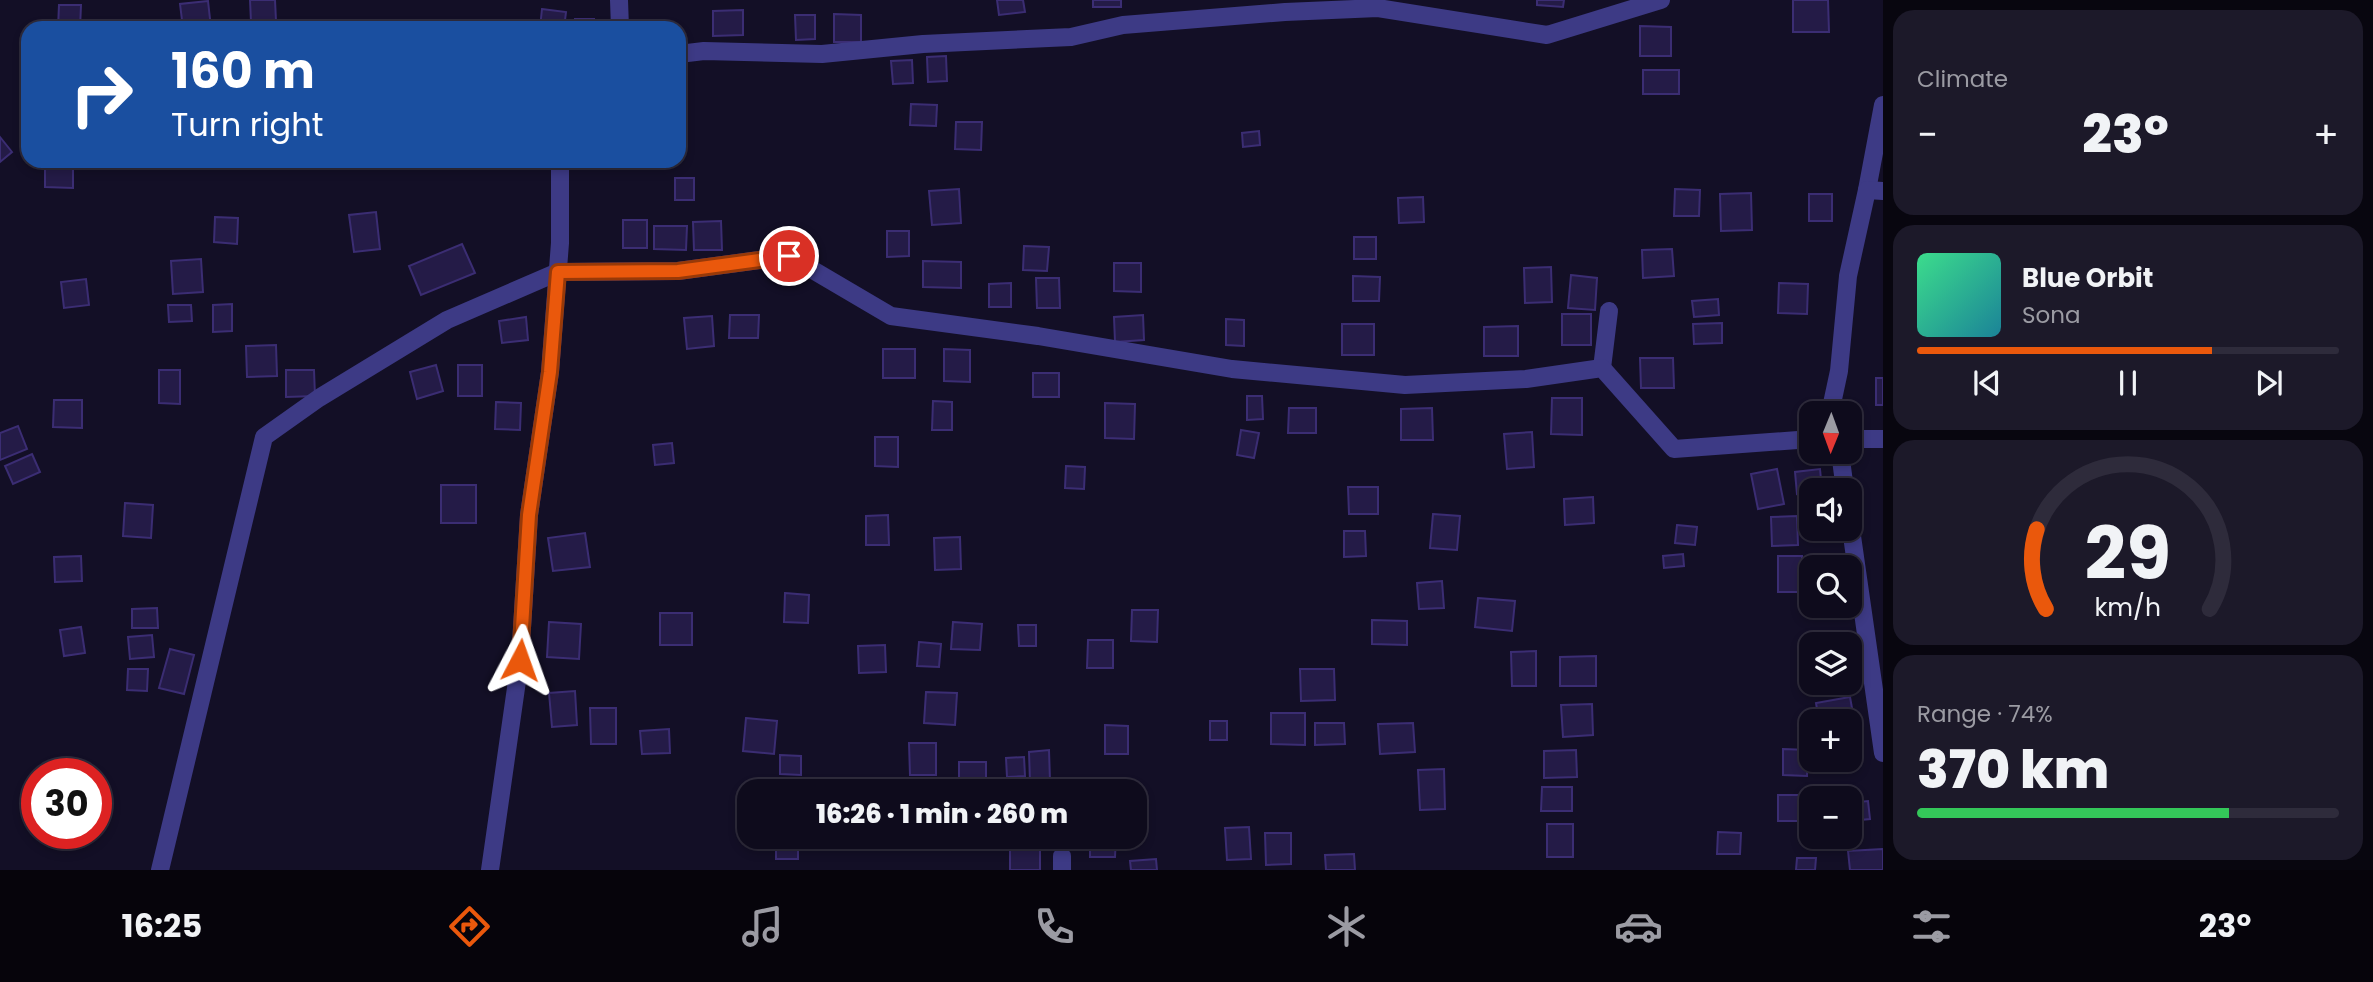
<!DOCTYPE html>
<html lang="en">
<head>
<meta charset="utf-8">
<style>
  :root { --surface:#0e0b1c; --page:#1c1929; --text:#f1f3f6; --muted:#9b9ba3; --line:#2e2b3b; --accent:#ea580c }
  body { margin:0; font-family:Poppins,sans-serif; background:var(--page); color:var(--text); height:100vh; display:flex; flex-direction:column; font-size:26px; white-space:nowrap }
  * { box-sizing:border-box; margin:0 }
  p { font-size:23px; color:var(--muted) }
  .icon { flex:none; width:38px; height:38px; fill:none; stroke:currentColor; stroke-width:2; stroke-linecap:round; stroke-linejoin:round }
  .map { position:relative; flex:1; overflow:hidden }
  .sheet { display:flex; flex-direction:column; gap:10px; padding:10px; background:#08060f; width:490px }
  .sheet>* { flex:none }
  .top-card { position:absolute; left:21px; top:21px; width:665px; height:147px; border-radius:21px; box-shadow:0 4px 10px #0003,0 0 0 2px var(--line); background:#1a4fa0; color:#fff; overflow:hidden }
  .needle { width:46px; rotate:181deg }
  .controls { position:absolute; left:1799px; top:401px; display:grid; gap:14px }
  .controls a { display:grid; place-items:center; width:63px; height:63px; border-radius:14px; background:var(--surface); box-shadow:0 4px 10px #0003,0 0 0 2px var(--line); font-size:35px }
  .speed { position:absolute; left:21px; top:758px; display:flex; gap:14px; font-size:35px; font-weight:700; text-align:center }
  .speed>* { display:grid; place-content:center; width:91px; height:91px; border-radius:50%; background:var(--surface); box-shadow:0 4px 10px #0003,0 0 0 2px var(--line); line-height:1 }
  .speed .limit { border:10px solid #d22; background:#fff; color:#111 }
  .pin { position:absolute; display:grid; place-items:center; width:60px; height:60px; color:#fff; margin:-30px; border:4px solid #fff; border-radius:50%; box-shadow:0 2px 7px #0007 }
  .me { position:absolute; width:77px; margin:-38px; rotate:4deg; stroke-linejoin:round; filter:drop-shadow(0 0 5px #0008) }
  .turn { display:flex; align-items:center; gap:24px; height:147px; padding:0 35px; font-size:32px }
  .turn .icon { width:91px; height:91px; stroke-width:2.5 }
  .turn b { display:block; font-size:49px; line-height:60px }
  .big { font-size:52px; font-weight:800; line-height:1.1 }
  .sheet .card { flex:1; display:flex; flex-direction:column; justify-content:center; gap:10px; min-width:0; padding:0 24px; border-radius:21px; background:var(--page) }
  .sheet .dial { align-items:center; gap:0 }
  .dial svg { height:182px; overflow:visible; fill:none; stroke:var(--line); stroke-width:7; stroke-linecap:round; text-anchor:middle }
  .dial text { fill:var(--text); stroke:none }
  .song { display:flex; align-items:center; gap:21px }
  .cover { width:84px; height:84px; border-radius:10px; background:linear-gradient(135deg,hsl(150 70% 55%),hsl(190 70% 35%)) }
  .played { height:7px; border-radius:4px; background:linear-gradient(90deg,var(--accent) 70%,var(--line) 70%) }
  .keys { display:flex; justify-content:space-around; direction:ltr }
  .heat { display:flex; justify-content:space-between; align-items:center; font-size:38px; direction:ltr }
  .charge { height:10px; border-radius:5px; background:linear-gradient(90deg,#34c759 74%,var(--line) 0) }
  .trip { position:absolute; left:737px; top:779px; width:410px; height:70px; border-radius:21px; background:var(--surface); box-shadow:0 4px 10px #0003,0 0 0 2px var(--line); font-weight:800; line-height:70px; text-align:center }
  .tab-bar { display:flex; height:112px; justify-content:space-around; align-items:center; background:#06040b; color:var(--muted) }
  .tab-bar .icon { width:49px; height:49px }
  .tab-bar .on { color:var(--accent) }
  .tab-bar b { font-size:32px; color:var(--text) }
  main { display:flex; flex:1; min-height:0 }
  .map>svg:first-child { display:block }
</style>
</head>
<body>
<main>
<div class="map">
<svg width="1883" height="870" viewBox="0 0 1883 870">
  <rect width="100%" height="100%" fill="#130f26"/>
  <!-- building -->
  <g fill="#241b47" stroke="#3b2d73" stroke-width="2">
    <path d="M250,0H275L276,21L251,22Z"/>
    <path d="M997,0H1023L1025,12L999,15Z"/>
    <rect x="1093" y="0" width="28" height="7"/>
    <path d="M1537,0H1564L1563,7L1537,5Z"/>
    <path d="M1793,0H1828L1829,32H1793Z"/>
    <path d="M208,1L211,28H183L180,4Z"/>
    <path d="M59,5H81L80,28H58Z"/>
    <path d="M542,9L566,12L564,28H540Z"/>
    <path d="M743,10V35L713,36V11Z"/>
    <path d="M834,14L861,15V42H834Z"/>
    <path d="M795,15H815V39L796,40Z"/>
    <rect x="575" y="19" width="19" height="9"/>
    <path d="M1640,26L1671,27V56H1640Z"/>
    <path d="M26,35H28V57L24,56Z"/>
    <path d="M946,56L947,81L928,82L927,57Z"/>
    <path d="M912,60L913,83L893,84L891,61Z"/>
    <rect x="1643" y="70" width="36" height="24"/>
    <path d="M26,95H28V122H25Z"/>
    <path d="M911,104L937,105L936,126L910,125Z"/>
    <path d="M956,122H982L981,150L955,149Z"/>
    <path d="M1259,131L1260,145L1243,147L1242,133Z"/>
    <path d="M0,137L12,152L0,162Z"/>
    <path d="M45,161H73V188L45,187Z"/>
    <path d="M492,161H516V166L492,168Z"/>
    <rect x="675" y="178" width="19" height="22"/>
    <path d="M959,189L961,223L932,225L929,191Z"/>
    <path d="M1675,189L1700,190L1699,216H1674Z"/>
    <path d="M1751,193L1752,230L1721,231L1720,194Z"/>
    <rect x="1809" y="194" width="23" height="27"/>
    <path d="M1423,197L1424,222L1399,223L1398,198Z"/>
    <path d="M376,212L380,249L354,252L349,215Z"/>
    <path d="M215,217L238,218L237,244L214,242Z"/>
    <rect x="623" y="220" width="24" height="28"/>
    <path d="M721,221L722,250H694L693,222Z"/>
    <path d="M654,226H687L686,250L654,249Z"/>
    <path d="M887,231H909V256L887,257Z"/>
    <rect x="1354" y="237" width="22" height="22"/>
    <path d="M462,244L475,273L421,295L409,266Z"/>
    <path d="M1024,246L1049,247L1047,271L1023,270Z"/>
    <path d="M1672,249L1674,276L1643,278L1642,250Z"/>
    <path d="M201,259L203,292L173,294L171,261Z"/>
    <path d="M923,261L961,262V288L923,287Z"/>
    <path d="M1114,263H1141V292L1114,291Z"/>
    <path d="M1551,267L1552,302L1525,303L1524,268Z"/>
    <path d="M1571,275L1597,278L1595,310L1568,308Z"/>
    <path d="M1353,276L1380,277L1379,301H1353Z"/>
    <path d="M1036,278H1059L1060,308H1037Z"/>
    <path d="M86,279L89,305L64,308L61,282Z"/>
    <path d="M1011,283V307H989V284Z"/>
    <path d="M1779,283L1808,284L1807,314L1778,313Z"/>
    <path d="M1718,299L1719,315L1694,317L1692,301Z"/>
    <path d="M232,304V331L213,332V305Z"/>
    <path d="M168,305H191L192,321L169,322Z"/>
    <rect x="1562" y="314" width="29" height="31"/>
    <path d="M730,315H759L758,338H729Z"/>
    <path d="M1143,315L1144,340L1115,342L1114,317Z"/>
    <path d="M712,316L714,346L687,349L684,318Z"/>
    <path d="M526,317L528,340L502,343L499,321Z"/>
    <path d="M1226,319L1244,320V346L1226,345Z"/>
    <path d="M1722,323V343L1694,344L1693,324Z"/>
    <rect x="1342" y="324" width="32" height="31"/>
    <path d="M1518,326V356H1484V327Z"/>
    <path d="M276,345L277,376L247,377L246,346Z"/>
    <rect x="883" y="349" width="32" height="29"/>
    <path d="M944,349L970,350V382L944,381Z"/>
    <path d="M1640,358H1673L1674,388H1641Z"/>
    <path d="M436,365L443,391L417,399L410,372Z"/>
    <rect x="458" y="365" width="24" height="31"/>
    <path d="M159,370H180V404L159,403Z"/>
    <path d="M286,370H314L315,396L286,397Z"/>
    <rect x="1033" y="373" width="26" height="24"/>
    <rect x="1876" y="378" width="7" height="27"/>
    <path d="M1247,396H1262L1263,419L1247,420Z"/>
    <path d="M1552,398H1582V435L1551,434Z"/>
    <path d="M54,400H82V428L53,427Z"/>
    <path d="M933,401L952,402V430H932Z"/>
    <path d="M496,402L521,403L520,430L495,429Z"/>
    <path d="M1105,403L1135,404L1134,439L1105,438Z"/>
    <path d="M1289,408H1316V433H1288Z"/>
    <path d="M1432,408L1433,440H1401V409Z"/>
    <path d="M18,426L27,449L0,460V433Z"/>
    <path d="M1241,430L1259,433L1254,458L1237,455Z"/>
    <path d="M1532,432L1534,467L1507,469L1504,434Z"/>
    <path d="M875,437H898V467L875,466Z"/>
    <path d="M672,443L674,463L655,465L653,445Z"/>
    <path d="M32,454L40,472L13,484L5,466Z"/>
    <path d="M1066,466L1085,467L1084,489L1065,488Z"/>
    <path d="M1777,469L1784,504L1758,509L1751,474Z"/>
    <path d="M1820,469L1822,490L1797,494L1795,472Z"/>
    <rect x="441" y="485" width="35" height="38"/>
    <path d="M1348,487H1378V514H1349Z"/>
    <path d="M1593,497L1594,523L1565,525L1564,499Z"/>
    <path d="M125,503L153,505L151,538L123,536Z"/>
    <path d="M1433,514L1460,516L1457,550L1430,548Z"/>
    <path d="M888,515L889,545H866V516Z"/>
    <path d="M1797,516L1798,545L1772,546L1771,517Z"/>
    <path d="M1810,516L1811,528H1836L1837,539L1812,541Z"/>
    <path d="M1677,525L1697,527L1695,545L1675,543Z"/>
    <path d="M1344,531H1365L1366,556L1344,557Z"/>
    <path d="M585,533L590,567L553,571L548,538Z"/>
    <path d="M960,537L961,569L935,570L934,538Z"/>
    <path d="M1683,554L1684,566L1664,568L1663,556Z"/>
    <path d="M81,556L82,581L55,582L54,557Z"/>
    <rect x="1778" y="556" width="24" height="36"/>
    <path d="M1442,581L1444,608L1419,609L1417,583Z"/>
    <path d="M785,593L809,595L808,623L784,622Z"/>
    <path d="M1478,598L1515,601L1512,631L1475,627Z"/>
    <path d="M157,608L158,628H132V609Z"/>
    <path d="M1132,610H1158L1157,642L1131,641Z"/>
    <rect x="660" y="613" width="32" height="32"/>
    <path d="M1372,620L1407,621V645L1372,644Z"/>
    <path d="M549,622L581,624L579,659L547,657Z"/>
    <path d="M953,622L982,624L980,650L951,649Z"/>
    <path d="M1018,625H1036V646H1019Z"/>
    <path d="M81,627L85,653L64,656L60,630Z"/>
    <path d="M152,635L154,657L130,659L128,637Z"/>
    <path d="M1088,640H1113V668H1087Z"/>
    <path d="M919,642L941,644L939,667L917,666Z"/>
    <path d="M885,645L886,672L859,673L858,646Z"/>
    <path d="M170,649L194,655L184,694L159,688Z"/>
    <path d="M1536,651V686H1512L1511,652Z"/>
    <path d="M1854,655L1855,680H1850V656Z"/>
    <path d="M1596,656V686H1560V657Z"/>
    <path d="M128,669H148L147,691L127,690Z"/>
    <path d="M1300,669H1334L1335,700L1301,701Z"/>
    <path d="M575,691L577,725L552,727L549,693Z"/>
    <path d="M926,692L957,693L955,725L924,723Z"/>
    <path d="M1850,697L1855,725L1850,726V721H1819L1816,703Z"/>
    <path d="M1592,704L1593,735L1563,737L1561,705Z"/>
    <path d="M590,708H616V744H591Z"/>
    <path d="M1271,713H1305V745L1271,744Z"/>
    <path d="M746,718L777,721L774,754L743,751Z"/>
    <rect x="1210" y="721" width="17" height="19"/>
    <path d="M1315,723H1344L1345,744L1315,745Z"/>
    <path d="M1413,723L1415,752L1380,754L1378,724Z"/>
    <path d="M1105,725L1128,726V754H1105Z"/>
    <path d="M669,729L670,753L642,754L640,731Z"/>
    <path d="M909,743H936V775H910Z"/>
    <path d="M1783,749L1808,750L1807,776L1783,775Z"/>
    <path d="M1049,750L1050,781L1030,782L1029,752Z"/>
    <path d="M1576,750L1577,777L1544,778V751Z"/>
    <path d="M780,755L801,756V775L780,774Z"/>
    <path d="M1024,757L1025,776L1007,777L1006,758Z"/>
    <rect x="959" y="762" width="27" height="28"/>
    <path d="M1444,769L1445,809L1420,810L1418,770Z"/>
    <path d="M1542,787H1572V811H1541Z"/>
    <rect x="1778" y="795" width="26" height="26"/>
    <path d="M1868,801L1870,819L1850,821V803Z"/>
    <rect x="1547" y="824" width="26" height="33"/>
    <path d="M1249,827L1251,859L1227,860L1225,828Z"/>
    <path d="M1718,832L1741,833L1740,854H1717Z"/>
    <path d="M1265,833H1291V864L1266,865Z"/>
    <rect x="776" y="836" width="22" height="23"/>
    <path d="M894,836H921V842L894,841Z"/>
    <path d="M1090,836H1116L1115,857H1090Z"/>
    <rect x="1010" y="847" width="30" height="23"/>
    <path d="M1883,849V870H1850L1848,851Z"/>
    <path d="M1354,854L1355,870H1326L1325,855Z"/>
    <path d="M1797,858H1816L1815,870H1796Z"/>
    <path d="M1156,859L1157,870H1131L1130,861Z"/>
  </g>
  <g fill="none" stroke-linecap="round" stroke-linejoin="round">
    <!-- minor -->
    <g stroke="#3d3a85" stroke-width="18">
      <path d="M619,0L620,28"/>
      <path d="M679,54L704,51L822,54L923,44L1071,37L1123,25L1285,12L1378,8L1547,35L1661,0"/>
      <path d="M1867,190L1883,105"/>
      <path d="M1602,368L1609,311"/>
      <path d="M1830,413L1839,371L1848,276L1867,190L1883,191"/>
      <path d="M1850,439H1883"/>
      <path d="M1840,452L1845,490"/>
      <path d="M1850,522L1883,753"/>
      <path d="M160,870L264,437L319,398L447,320L558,272L678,271L789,256L891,316L1038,336L1232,369L1405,385L1526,379L1602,368L1674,449L1811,439"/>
      <path d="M490,870L520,660L529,515L550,372L560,243V161"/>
      <path d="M1062,870V856"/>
    </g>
  </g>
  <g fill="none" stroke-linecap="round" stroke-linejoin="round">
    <defs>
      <path id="route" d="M520,660L529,515L550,372L558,272L678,271L789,256"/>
    </defs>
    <!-- route casing -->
    <use href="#route" stroke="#983908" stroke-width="18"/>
    <!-- route -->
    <use href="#route" stroke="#ea580c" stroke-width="12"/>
  </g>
</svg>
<div class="controls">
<a><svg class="needle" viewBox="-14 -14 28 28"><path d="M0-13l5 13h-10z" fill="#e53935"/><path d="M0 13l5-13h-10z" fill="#9b9ba3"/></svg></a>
<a><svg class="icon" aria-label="sound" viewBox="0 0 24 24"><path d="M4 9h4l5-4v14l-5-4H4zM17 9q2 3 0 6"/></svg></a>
<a><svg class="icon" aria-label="search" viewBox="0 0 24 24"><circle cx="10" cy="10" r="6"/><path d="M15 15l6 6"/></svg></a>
<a><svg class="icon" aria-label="layers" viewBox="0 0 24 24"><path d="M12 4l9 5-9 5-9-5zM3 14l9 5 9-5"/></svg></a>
<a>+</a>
<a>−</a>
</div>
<div class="speed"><div class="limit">30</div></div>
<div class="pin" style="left:789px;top:256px;background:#d93025"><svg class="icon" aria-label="arrive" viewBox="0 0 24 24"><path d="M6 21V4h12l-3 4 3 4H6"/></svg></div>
<svg class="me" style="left:520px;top:660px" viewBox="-20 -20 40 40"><path d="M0-17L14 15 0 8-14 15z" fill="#ea580c" stroke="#fff" stroke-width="4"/></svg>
<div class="trip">16:26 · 1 min · 260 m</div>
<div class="top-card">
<div class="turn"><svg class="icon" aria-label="right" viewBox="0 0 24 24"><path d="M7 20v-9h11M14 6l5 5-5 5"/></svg><div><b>160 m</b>Turn right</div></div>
</div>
</div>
<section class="sheet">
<div class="card"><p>Climate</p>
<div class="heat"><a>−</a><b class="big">23°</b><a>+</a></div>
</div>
<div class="card">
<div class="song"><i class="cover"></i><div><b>Blue Orbit</b><p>Sona</p></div></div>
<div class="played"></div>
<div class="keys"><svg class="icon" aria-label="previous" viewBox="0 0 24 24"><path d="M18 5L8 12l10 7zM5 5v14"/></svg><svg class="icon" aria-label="pause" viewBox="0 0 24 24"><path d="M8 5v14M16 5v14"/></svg><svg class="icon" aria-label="next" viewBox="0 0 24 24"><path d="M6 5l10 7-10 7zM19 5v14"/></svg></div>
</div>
<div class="card dial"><svg viewBox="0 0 100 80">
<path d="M14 69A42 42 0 1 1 86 69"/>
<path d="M14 69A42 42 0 0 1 10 34" stroke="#ea580c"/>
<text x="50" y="56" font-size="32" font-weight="700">29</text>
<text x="50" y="72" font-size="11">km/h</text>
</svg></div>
<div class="card"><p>Range · 74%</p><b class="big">370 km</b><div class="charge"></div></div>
</section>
</main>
<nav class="tab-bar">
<b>16:25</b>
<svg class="icon on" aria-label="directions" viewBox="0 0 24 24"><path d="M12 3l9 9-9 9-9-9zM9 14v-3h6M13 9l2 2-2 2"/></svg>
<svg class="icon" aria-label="music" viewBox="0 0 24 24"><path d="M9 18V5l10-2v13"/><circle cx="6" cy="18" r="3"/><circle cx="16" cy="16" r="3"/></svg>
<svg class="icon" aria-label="phone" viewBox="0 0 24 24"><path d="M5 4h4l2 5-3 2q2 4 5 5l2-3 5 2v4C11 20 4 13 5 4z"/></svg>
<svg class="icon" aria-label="climate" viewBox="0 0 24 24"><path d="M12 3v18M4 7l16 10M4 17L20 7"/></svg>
<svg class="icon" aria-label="car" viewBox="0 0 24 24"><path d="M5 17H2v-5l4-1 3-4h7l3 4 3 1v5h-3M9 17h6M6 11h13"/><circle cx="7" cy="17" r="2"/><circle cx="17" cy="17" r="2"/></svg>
<svg class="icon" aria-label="filters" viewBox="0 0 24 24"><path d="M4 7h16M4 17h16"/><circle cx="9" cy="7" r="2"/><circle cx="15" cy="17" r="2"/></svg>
<b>23°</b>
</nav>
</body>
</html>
